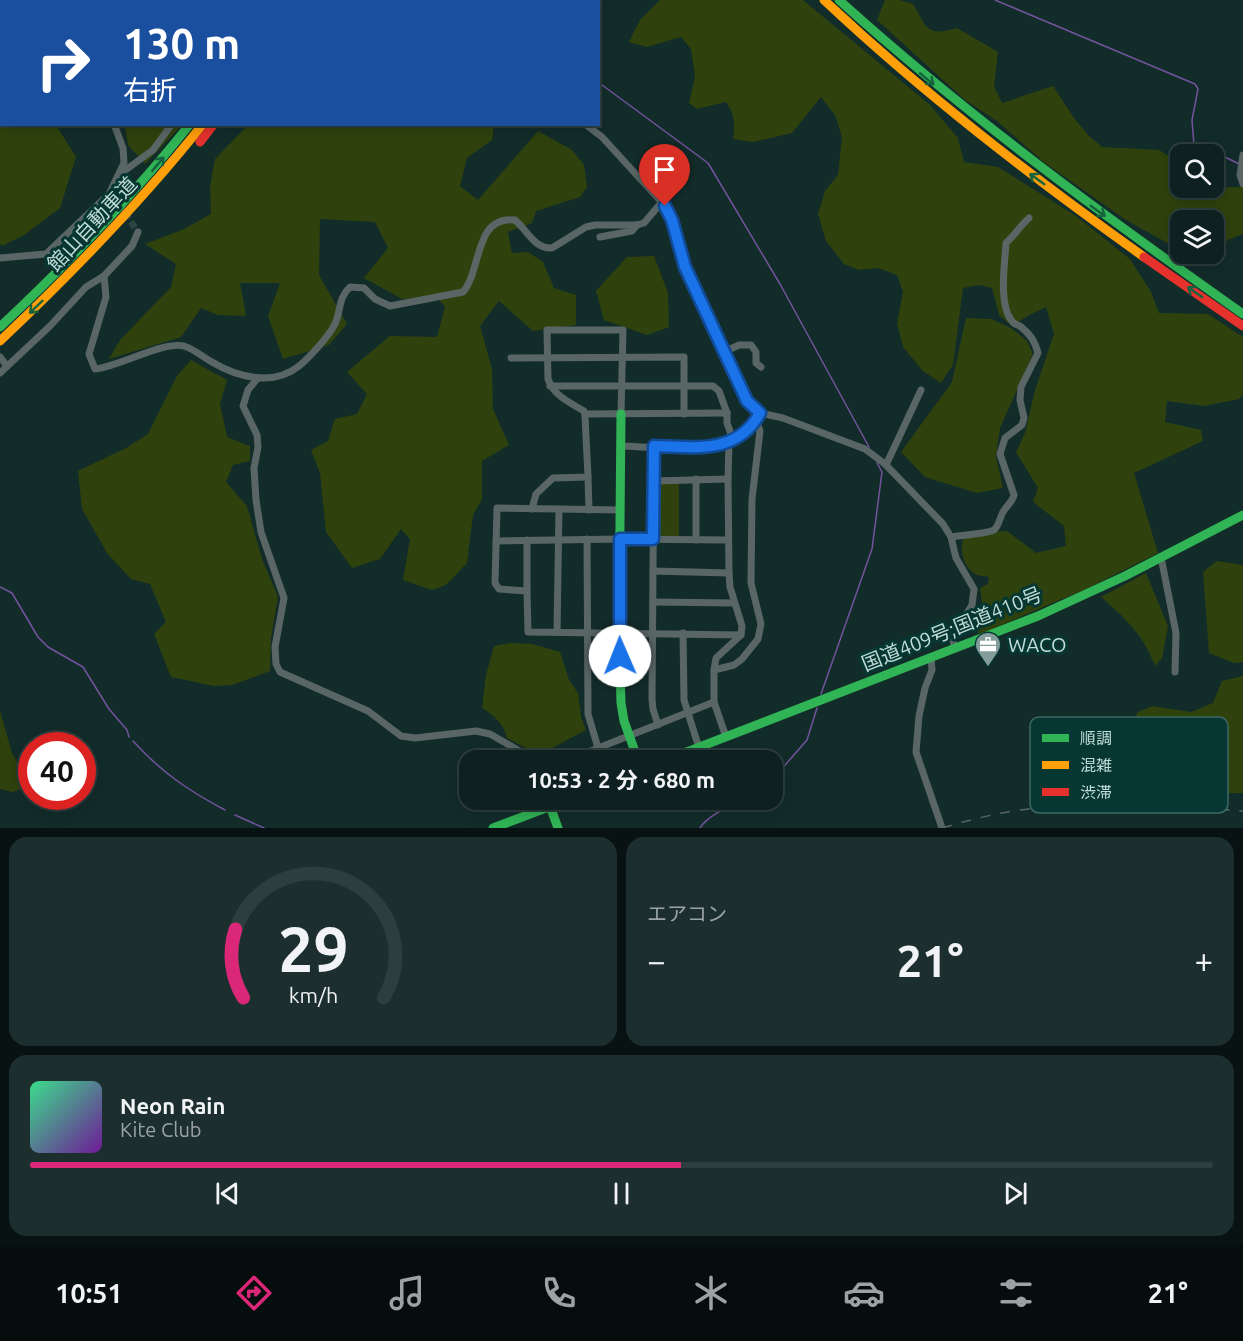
<!DOCTYPE html>
<html lang="ja">
<head>
<meta charset="utf-8">
<style>
  :root { --surface:#0e2120; --page:#1c2e2d; --text:#f1f3f6; --muted:#9ba3a5; --line:#2e3e3e; --accent:#db2777 }
  body { margin:0; font-family:Ubuntu,"Noto Sans JP",sans-serif; background:var(--page); color:var(--text); height:100vh; display:flex; flex-direction:column; font-size:22px; white-space:nowrap }
  * { box-sizing:border-box; margin:0 }
  p { font-size:20px; color:var(--muted) }
  .icon { flex:none; width:33px; height:33px; fill:none; stroke:currentColor; stroke-width:2; stroke-linecap:round; stroke-linejoin:round }
  .map { position:relative; height:828px; overflow:hidden }
  .details { display:flex; flex-direction:column; gap:9px; padding:9px; background:#081212; flex:1 }
  .details>* { flex:none }
  .top-card { position:absolute; left:0px; top:0px; width:600px; height:126px; box-shadow:0 3px 15px #0003,0 0 0 2px var(--line); background:#1a4fa0; color:#fff; overflow:hidden }
  .buttons { position:absolute; left:1170px; top:144px; display:grid; gap:12px }
  .buttons a { display:grid; place-items:center; width:54px; height:54px; border-radius:12px; background:var(--surface); box-shadow:0 3px 15px #0003,0 0 0 2px var(--line); font-size:30px }
  .speed { position:absolute; left:18px; top:732px; display:flex; gap:12px; font-size:30px; font-weight:700; text-align:center }
  .speed>* { display:grid; place-content:center; width:78px; height:78px; border-radius:50%; background:var(--surface); box-shadow:0 3px 15px #0003,0 0 0 2px var(--line); line-height:1 }
  .speed .limit { border:9px solid #d22; background:#fff; color:#111 }
  .pin { position:absolute; display:grid; place-items:center; width:51px; height:51px; color:#fff; margin:-62px -26px; border-radius:50% 50% 50% 0; rotate:-45deg; box-shadow:0 0 6px #0007 }
  .pin .icon { rotate:45deg }
  .me { position:absolute; width:66px; margin:-33px; rotate:359deg; stroke-linejoin:round; filter:drop-shadow(0 0 4px #0008) }
  .turn { display:flex; align-items:center; gap:21px; height:126px; padding:0 24px; font-size:27px }
  .turn .icon { width:78px; height:78px; stroke-width:2.5 }
  .turn b { display:block; font-size:42px; line-height:51px }
  .big { font-size:45px; font-weight:700; line-height:1.1 }
  .details .widget { flex:1; display:flex; flex-direction:column; justify-content:center; gap:9px; min-width:0; padding:0 21px; border-radius:18px; background:var(--page) }
  .details .dial { align-items:center; gap:0 }
  .dial svg { height:156px; overflow:visible; fill:none; stroke:var(--line); stroke-width:7; stroke-linecap:round; text-anchor:middle }
  .dial text { fill:var(--text); stroke:none }
  .song { display:flex; align-items:center; gap:18px }
  .cover { width:72px; height:72px; border-radius:9px; background:linear-gradient(135deg,hsl(150 70% 55%),hsl(280 70% 35%)) }
  .played { height:6px; border-radius:3px; background:linear-gradient(90deg,var(--accent) 55%,var(--line) 55%) }
  .keys { display:flex; justify-content:space-around; direction:ltr }
  .heat { display:flex; justify-content:space-between; align-items:center; font-size:33px; direction:ltr }
  .details .tiles { flex:1; display:grid; gap:9px; grid-template-columns:1fr 1fr }
  .widget:last-child { grid-column:span 2 }
  .trip { position:absolute; left:459px; top:750px; width:324px; height:60px; border-radius:18px; background:var(--surface); box-shadow:0 3px 15px #0003,0 0 0 2px var(--line); font-weight:700; line-height:60px; text-align:center }
  .dock { display:flex; height:96px; justify-content:space-around; align-items:center; background:#060d0d; color:var(--muted) }
  .dock .icon { width:42px; height:42px }
  .dock .selected { color:var(--accent) }
  .dock b { font-size:27px; color:var(--text) }
  .map>svg:first-child { display:block }
</style>
</head>
<body>
<div class="map">
<svg width="1243" height="828" viewBox="0 0 1243 828">
  <rect width="100%" height="100%" fill="#122c2a"/>
  <!-- green -->
  <g fill="#2f420d">
    <path d="M660,0H803L930,105L958,138L964,162L998,167L1076,216L1130,259L1151,292L1159,313L1208,314L1243,337V395L1239,399L1204,406L1167,401L1165,422L1201,430L1203,441L1134,473L1158,553L1088,588L983,633H978L975,621L982,602L980,588L988,584L989,577C986,576 978,576 975,574C963,567 960,550 963,539L972,536L974,533L1007,531L1036,553L1066,546L1064,526L1033,502L1038,488L1016,452L1025,433L1035,390L1054,334L1046,307L1029,315L1012,326L999,315L992,288L979,285L963,288L953,365L941,383L923,371L903,347L897,324L903,292L897,275L878,268L859,270L844,264L826,241L818,214L825,191L838,175L842,137L835,115L821,97L792,133L753,142L733,139C735,124 735,115 726,102L697,109L689,103L695,76L691,49L681,37L647,47L629,42L640,20Z"/>
    <path d="M885,0H900L913,4C928,29 926,37 957,28L998,52L994,86L1002,103L1053,86L1074,118L1089,136L1102,147L1159,150L1180,163V188L1243,187V234L1228,240L1215,257L1192,254H1214V220H1180V250L1126,220L1045,163L997,121L965,100L877,20Z"/>
    <path d="M0,60L2,124L56,125L76,157L60,208L24,235L2,246L0,243Z"/>
    <path d="M125,125H182L145,164L128,145Z"/>
    <path d="M248,125H494L492,140L467,158L460,186L478,200L538,131L572,150L584,165L587,187L580,197L536,211L532,223L508,232L512,253L528,252L543,262L554,288L576,295V325L533,331L499,301L480,326L492,369L493,409L509,445L482,461V499L473,515L467,563L446,585L432,590L403,580L410,539L401,529L380,559L352,568L326,532L320,473L311,450L328,441L335,419L357,414L367,394L347,372L390,336L437,337L445,307L437,297L402,299L364,278L388,248L375,222L320,219L319,275L347,324L329,345L283,359L268,316L280,283H240L246,316L218,315L201,308L181,337L109,359L120,340L171,287L176,264L145,244L184,229L211,214L210,186L215,159Z"/>
    <path d="M654,256L668,293L669,327L647,335L604,320L596,291L627,257Z"/>
    <path d="M966,318L991,319L1011,328L1027,341L1033,354L1000,428L996,457L1003,488L977,493L925,477L901,452L952,382Z"/>
    <path d="M191,360L227,380L220,404L227,437L250,446V461L233,465L226,482L247,506L262,559L278,597L271,638L270,671L232,685L214,686L171,677L154,634L166,622L150,584L131,579L107,553L82,509L78,471L126,448L148,434L177,376Z"/>
    <path d="M679,480V540L653,539V481Z"/>
    <path d="M1217,561L1243,565V662L1234,663L1209,653L1203,572Z"/>
    <path d="M1146,573L1168,626L1162,658L1155,666C1142,633 1127,620 1101,597Z"/>
    <path d="M511,643L532,644L560,652L569,680L578,693L581,717L586,730L539,755L507,738C503,723 495,716 482,708L486,675L494,646Z"/>
    <path d="M1243,676V793L1183,794L1149,764L1131,726L1138,712L1152,706L1191,712L1213,703L1222,681Z"/>
    <path d="M0,711L12,753L22,771L27,787L13,792L0,789Z"/>
  </g>
  <g fill="none" stroke-linecap="round" stroke-linejoin="round">
    <!-- stream -->
    <g stroke="#74539e" stroke-width="1.5">
      <path d="M480,0L483,2"/>
      <path d="M995,0L1195,84L1198,89L1192,120L1194,145L1203,146L1239,164"/>
      <path d="M598,82L708,163L780,284L869,447"/>
      <path d="M0,587L12,593L38,637L48,647L83,667L109,709L127,730L129,737"/>
      <path d="M821,694L872,549L882,472L877,463"/>
      <path d="M133,741C161,772 189,791 225,810"/>
      <path d="M772,780L807,740L817,708"/>
      <path d="M235,815L264,828"/>
      <path d="M700,828C706,818 725,807 737,805C745,804 748,804 755,800"/>
    </g>
    <!-- street-tunnel -->
    <g stroke="#2c4644" stroke-width="7" stroke-dasharray="7 3.5" stroke-linecap="butt">
      <path d="M332,0L335,2"/>
      <path d="M113,196L138,232"/>
    </g>
    <!-- street -->
    <g stroke="#596665" stroke-width="7">
      <path d="M72,0L73,2"/>
      <path d="M91,2L94,0"/>
      <path d="M258,2V0"/>
      <path d="M585,124L602,137L665,206L672,220L685,267L751,407L760,413L783,418L865,449L885,464L943,524L951,537L956,558L974,589L972,605L952,637L955,648"/>
      <path d="M1243,155L1240,175L1243,184"/>
      <path d="M120,174L153,150L172,124"/>
      <path d="M600,237L632,231L637,225"/>
      <path d="M0,258L46,254L109,194L124,163L123,148L114,124"/>
      <path d="M104,276L106,297L89,354L95,369C119,367 162,341 184,346C194,349 203,357 212,362C237,377 273,387 299,366C309,358 329,336 335,324C341,311 338,298 350,287L364,288L375,299L390,306L463,292C482,270 474,215 515,220C527,230 534,249 552,248L586,227L595,225H637L644,223L661,203"/>
      <path d="M724,352L739,345H751L756,352V363L761,367"/>
      <path d="M0,357L7,366"/>
      <path d="M511,358L684,357V414"/>
      <path d="M0,373L50,326L86,287L104,276L132,246L138,232"/>
      <path d="M257,379L248,390L243,406L257,435L258,447L254,468L256,500L261,532L284,598L275,647L276,664L280,672L368,711L401,736L415,738L476,731L490,734L535,760"/>
      <path d="M550,386H713L719,391L727,413V423L731,434L729,442L728,479L729,573L730,587L742,626L741,635L716,658L714,670V702L726,737"/>
      <path d="M585,414L727,413"/>
      <path d="M621,446C660,447 735,459 757,418"/>
      <path d="M654,446L652,699L653,709L658,725"/>
      <path d="M886,465L921,390"/>
      <path d="M588,477L589,510"/>
      <path d="M696,479V540"/>
      <path d="M653,481L728,479"/>
      <path d="M532,509L536,494L553,478L588,477L585,416L584,411C569,402 554,396 548,379L547,330H623L621,414"/>
      <path d="M620,510L497,508L495,583L499,589L527,591L528,632L741,635"/>
      <path d="M951,537C960,535 990,534 995,529C999,525 1000,517 1003,512C1007,505 1012,503 1014,495L1000,454L1005,438L1022,425L1024,418L1020,400L1021,387L1038,353C1035,341 1030,334 1020,326C1017,325 1014,324 1012,321C998,305 1005,262 1006,243C1015,235 1020,226 1029,218"/>
      <path d="M587,539L588,714L598,748"/>
      <path d="M496,541L620,539L728,540"/>
      <path d="M1161,557L1176,633L1175,672"/>
      <path d="M653,571L729,573"/>
      <path d="M527,591V540"/>
      <path d="M653,602L734,603"/>
      <path d="M557,632L559,509"/>
      <path d="M683,633L684,700L699,748"/>
      <path d="M931,657L932,670L925,688L919,716L916,752L942,828"/>
      <path d="M714,670L734,665L742,659L758,639L761,624L751,583L752,499L760,431L756,419"/>
      <path d="M568,760L714,702"/>
    </g>
    <!-- fast -->
    <g stroke="#30b455" stroke-width="9">
      <path d="M839,0C966,115 1103,215 1243,314"/>
      <path d="M269,2L270,0"/>
      <path d="M293,2L294,0"/>
      <path d="M312,2L313,0"/>
      <path d="M325,2L326,0"/>
      <path d="M0,327C68,263 132,197 190,124"/>
      <path d="M621,414L619,632L621,703L624,721L638,760"/>
      <path d="M666,760L1038,616L1125,576L1243,515"/>
      <path d="M550,806L558,828"/>
      <path d="M493,828L567,800"/>
    </g>
    <!-- slow -->
    <g stroke="#ff9f0a" stroke-width="9">
      <path d="M824,0C924,94 1032,177 1144,257"/>
      <path d="M281,2L282,0"/>
      <path d="M0,341C72,273 141,202 203,124"/>
    </g>
    <!-- jam -->
    <g stroke="#e5322d" stroke-width="9">
      <path d="M200,142L214,124"/>
      <path d="M1144,257L1243,326"/>
    </g>
    <!-- rail -->
    <path stroke="#576564" stroke-width="1.5" stroke-dasharray="10 10" stroke-linecap="butt" d="M942,828C966,821 989,815 1013,811C1089,799 1167,805 1243,811"/>
  </g>
  <!-- one-way arrows -->
  <defs><path id="oneway-shaft" d="M-6 0H5M1.5-3L5.5 0L1.5 3" fill="none" stroke-width="1.6" stroke-linecap="round" stroke-linejoin="round" transform="scale(1.5)"/></defs>
  <g stroke="#15633e">
    <use href="#oneway-shaft" transform="translate(927 79) rotate(40)"/>
    <use href="#oneway-shaft" transform="translate(158 164) rotate(-50)"/>
    <use href="#oneway-shaft" transform="translate(1037 179) rotate(-144)"/>
    <use href="#oneway-shaft" transform="translate(1098 211) rotate(36)"/>
    <use href="#oneway-shaft" transform="translate(1195 292) rotate(-145)"/>
    <use href="#oneway-shaft" transform="translate(36 307) rotate(136)"/>
  </g>
  <g fill="none" stroke-linecap="round" stroke-linejoin="round">
    <defs>
      <path id="route" d="M620,656V539H653L654,446C695,447 737,455 760,413L747,401L685,267L672,220L665,206"/>
    </defs>
    <!-- route casing -->
    <use href="#route" stroke="#114b97" stroke-width="15"/>
    <!-- route -->
    <use href="#route" stroke="#1a73e8" stroke-width="10"/>
  </g>
  <!-- icons -->
  <defs>
    <symbol id="office-pin" viewBox="-11 -11 22 30"><path d="M0 17L-7.5 6A9.5 9.5 0 1 1 7.5 6Z" fill="#839e9a" stroke="#073732"/><path d="M-6-3h4V-5.5h4V-3h4V5H-6ZM-1-4.5V-3h2v-1.5ZM-6 0V1H6V0Z" fill="#fff"/></symbol>
  </defs>
  <g fill-rule="evenodd">
    <use href="#office-pin" x="973" y="630" width="30" height="40"/>
  </g>
  <g text-anchor="middle" stroke-width="6" stroke-linejoin="round" paint-order="stroke">
    <!-- street labels -->
    <g font-size="20" fill="#c0dcd7" stroke="#073732">
      <text transform="translate(92 224) rotate(-47)" y="7">館山自動車道</text>
      <text transform="translate(952 629) rotate(-22)" y="7">国道409号;国道410号</text>
    </g>
    <!-- poi labels -->
    <g font-size="20" fill="#c0dcd7" stroke="#073732" text-anchor="start">
      <text x="1008" y="652">WACO</text>
    </g>
  </g>
  <!-- legend -->
  <rect x="1030" y="717" width="198" height="96" rx="9" fill="#073732" stroke="#3e6964" stroke-width="1.5"/>
  <rect x="1042" y="734" width="27" height="8" fill="#30b455"/>
  <rect x="1042" y="761" width="27" height="8" fill="#ff9f0a"/>
  <rect x="1042" y="788" width="27" height="8" fill="#e5322d"/>
  <g font-size="16" fill="#c0dcd7">
    <text x="1080" y="744">順調</text>
    <text x="1080" y="771">混雑</text>
    <text x="1080" y="798">渋滞</text>
  </g>
</svg>
<div class="buttons">
<a><svg class="icon" aria-label="search" viewBox="0 0 24 24"><circle cx="10" cy="10" r="6"/><path d="M15 15l6 6"/></svg></a>
<a><svg class="icon" aria-label="layers" viewBox="0 0 24 24"><path d="M12 4l9 5-9 5-9-5zM3 14l9 5 9-5"/></svg></a>
</div>
<div class="speed"><div class="limit">40</div></div>
<div class="pin" style="left:665px;top:206px;background:#d93025"><svg class="icon" aria-label="arrive" viewBox="0 0 24 24"><path d="M6 21V4h12l-3 4 3 4H6"/></svg></div>
<svg class="me" style="left:620px;top:656px" viewBox="-20 -20 40 40"><circle r="19" fill="#fff"/><path d="M0-13L10 11 0 6-10 11z" fill="#1a73e8"/></svg>
<div class="trip">10:53 · 2 分 · 680 m</div>
<div class="top-card">
<div class="turn"><svg class="icon" aria-label="right" viewBox="0 0 24 24"><path d="M7 20v-9h11M14 6l5 5-5 5"/></svg><div><b>130 m</b>右折</div></div>
</div>
</div>
<section class="details">
<div class="tiles">
<div class="widget dial"><svg viewBox="0 0 100 80">
<path d="M14 69A42 42 0 1 1 86 69"/>
<path d="M14 69A42 42 0 0 1 10 34" stroke="#db2777"/>
<text x="50" y="56" font-size="32" font-weight="700">29</text>
<text x="50" y="72" font-size="11">km/h</text>
</svg></div>
<div class="widget"><p>エアコン</p>
<div class="heat"><a>−</a><b class="big">21°</b><a>+</a></div>
</div>
<div class="widget">
<div class="song"><i class="cover"></i><div><b>Neon Rain</b><p>Kite Club</p></div></div>
<div class="played"></div>
<div class="keys"><svg class="icon" aria-label="previous" viewBox="0 0 24 24"><path d="M18 5L8 12l10 7zM5 5v14"/></svg><svg class="icon" aria-label="pause" viewBox="0 0 24 24"><path d="M8 5v14M16 5v14"/></svg><svg class="icon" aria-label="next" viewBox="0 0 24 24"><path d="M6 5l10 7-10 7zM19 5v14"/></svg></div>
</div>
</div>
</section>
<nav class="dock">
<b>10:51</b>
<svg class="icon selected" aria-label="directions" viewBox="0 0 24 24"><path d="M12 3l9 9-9 9-9-9zM9 14v-3h6M13 9l2 2-2 2"/></svg>
<svg class="icon" aria-label="music" viewBox="0 0 24 24"><path d="M9 18V5l10-2v13"/><circle cx="6" cy="18" r="3"/><circle cx="16" cy="16" r="3"/></svg>
<svg class="icon" aria-label="phone" viewBox="0 0 24 24"><path d="M5 4h4l2 5-3 2q2 4 5 5l2-3 5 2v4C11 20 4 13 5 4z"/></svg>
<svg class="icon" aria-label="climate" viewBox="0 0 24 24"><path d="M12 3v18M4 7l16 10M4 17L20 7"/></svg>
<svg class="icon" aria-label="car" viewBox="0 0 24 24"><path d="M5 17H2v-5l4-1 3-4h7l3 4 3 1v5h-3M9 17h6M6 11h13"/><circle cx="7" cy="17" r="2"/><circle cx="17" cy="17" r="2"/></svg>
<svg class="icon" aria-label="filters" viewBox="0 0 24 24"><path d="M4 7h16M4 17h16"/><circle cx="9" cy="7" r="2"/><circle cx="15" cy="17" r="2"/></svg>
<b>21°</b>
</nav>
</body>
</html>
